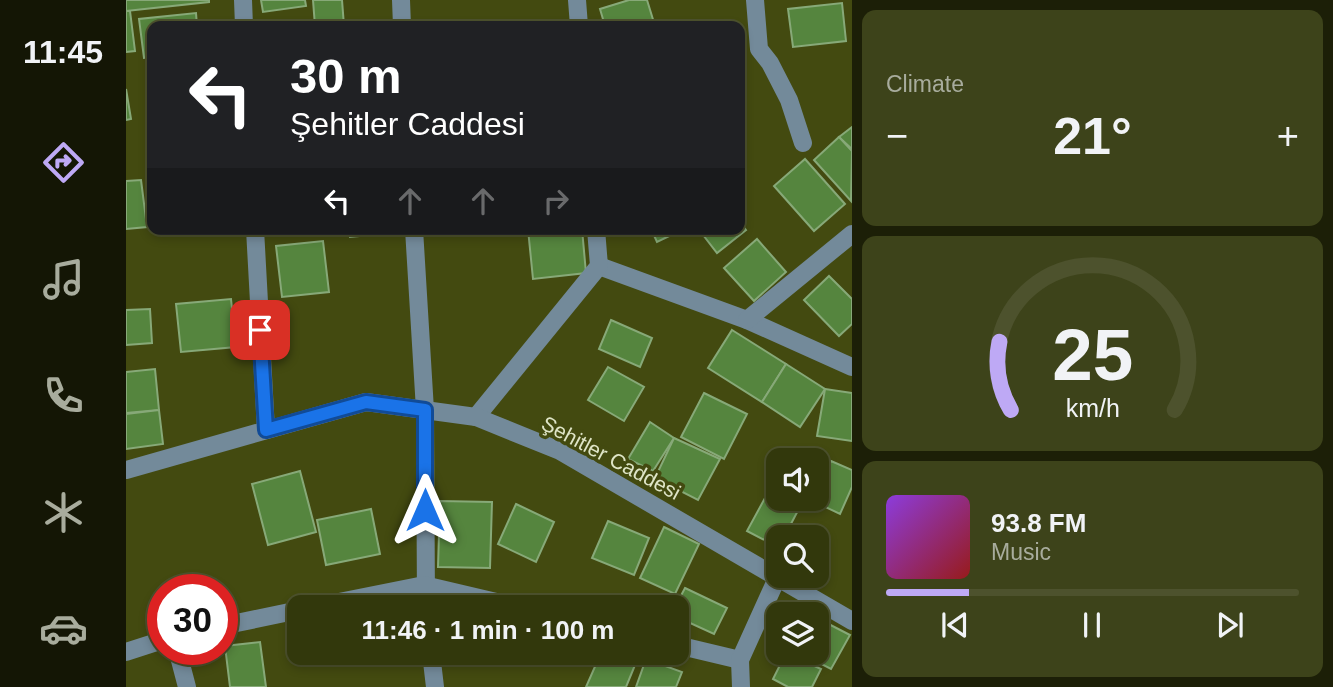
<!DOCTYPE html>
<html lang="en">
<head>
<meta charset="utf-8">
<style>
  :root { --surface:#32380c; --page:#3d431a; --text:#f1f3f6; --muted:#a8ac9d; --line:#4d522d; --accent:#bea9f5 }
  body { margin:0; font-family:Arial,sans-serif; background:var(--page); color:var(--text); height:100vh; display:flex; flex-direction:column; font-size:26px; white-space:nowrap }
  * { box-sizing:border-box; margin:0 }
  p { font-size:23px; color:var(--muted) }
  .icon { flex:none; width:38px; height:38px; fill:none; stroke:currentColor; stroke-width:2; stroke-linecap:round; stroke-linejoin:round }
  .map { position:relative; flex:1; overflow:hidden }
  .panel { display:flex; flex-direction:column; gap:10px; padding:10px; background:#1c1f07; width:481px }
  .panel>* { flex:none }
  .top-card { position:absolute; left:21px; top:21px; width:598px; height:214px; border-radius:14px; box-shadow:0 4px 10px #0003,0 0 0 2px var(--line); background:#202124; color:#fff; overflow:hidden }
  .controls { position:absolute; left:640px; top:448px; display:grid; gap:14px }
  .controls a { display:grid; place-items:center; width:63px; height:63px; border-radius:14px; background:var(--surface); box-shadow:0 4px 10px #0003,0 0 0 2px var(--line); font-size:35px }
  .speed { position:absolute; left:21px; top:574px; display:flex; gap:14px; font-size:35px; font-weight:700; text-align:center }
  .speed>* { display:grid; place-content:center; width:91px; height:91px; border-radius:50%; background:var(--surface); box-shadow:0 4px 10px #0003,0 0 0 2px var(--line); line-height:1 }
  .speed .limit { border:10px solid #d22; background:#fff; color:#111 }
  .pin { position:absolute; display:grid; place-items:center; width:60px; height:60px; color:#fff; margin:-30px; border-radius:14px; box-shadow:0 4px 10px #0006 }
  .me { position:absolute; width:77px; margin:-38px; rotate:0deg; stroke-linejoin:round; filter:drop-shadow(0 0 5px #0008) }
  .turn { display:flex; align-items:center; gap:24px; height:147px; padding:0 28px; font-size:32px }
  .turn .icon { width:91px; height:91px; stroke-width:2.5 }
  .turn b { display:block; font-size:49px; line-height:60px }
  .lanes { display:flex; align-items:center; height:66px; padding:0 28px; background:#0003; justify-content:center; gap:35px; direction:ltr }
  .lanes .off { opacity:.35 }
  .big { font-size:52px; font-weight:700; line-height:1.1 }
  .panel .tile { flex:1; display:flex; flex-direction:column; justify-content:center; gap:10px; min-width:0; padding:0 24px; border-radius:14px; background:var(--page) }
  .panel .dial { align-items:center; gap:0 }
  .dial svg { height:182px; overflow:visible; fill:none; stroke:var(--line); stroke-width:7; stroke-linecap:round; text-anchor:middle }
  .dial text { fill:var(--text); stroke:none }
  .song { display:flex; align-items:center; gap:21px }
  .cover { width:84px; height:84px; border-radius:10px; background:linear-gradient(135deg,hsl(270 70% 55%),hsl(0 70% 35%)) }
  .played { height:7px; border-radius:4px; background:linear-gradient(90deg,var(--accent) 20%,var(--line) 20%) }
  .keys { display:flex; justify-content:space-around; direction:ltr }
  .heat { display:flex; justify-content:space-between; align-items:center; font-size:38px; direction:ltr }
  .trip { position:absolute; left:161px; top:595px; width:402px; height:70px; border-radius:14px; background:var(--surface); box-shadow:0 4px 10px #0003,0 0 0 2px var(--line); font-weight:700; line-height:70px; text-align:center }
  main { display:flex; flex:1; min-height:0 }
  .tab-bar { display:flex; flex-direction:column; width:126px; justify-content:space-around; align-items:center; background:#141605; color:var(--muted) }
  .tab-bar .icon { width:49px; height:49px }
  .tab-bar .active { color:var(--accent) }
  .tab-bar b { font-size:32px; color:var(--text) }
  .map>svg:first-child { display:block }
</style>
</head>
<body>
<main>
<nav class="tab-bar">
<b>11:45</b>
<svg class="icon active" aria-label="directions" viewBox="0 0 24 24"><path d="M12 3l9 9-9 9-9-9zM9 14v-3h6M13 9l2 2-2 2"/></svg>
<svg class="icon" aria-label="music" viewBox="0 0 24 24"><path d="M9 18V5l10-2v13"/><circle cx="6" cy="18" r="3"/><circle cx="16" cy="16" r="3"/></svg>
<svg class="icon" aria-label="phone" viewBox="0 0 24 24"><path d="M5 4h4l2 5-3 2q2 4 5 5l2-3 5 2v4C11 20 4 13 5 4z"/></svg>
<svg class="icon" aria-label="climate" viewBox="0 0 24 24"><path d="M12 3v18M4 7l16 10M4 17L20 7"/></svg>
<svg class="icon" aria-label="car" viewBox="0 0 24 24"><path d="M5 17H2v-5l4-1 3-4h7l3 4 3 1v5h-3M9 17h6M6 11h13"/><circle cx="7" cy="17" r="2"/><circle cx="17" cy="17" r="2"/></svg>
</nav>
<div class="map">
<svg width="726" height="687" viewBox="0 0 726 687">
  <rect width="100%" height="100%" fill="#434a10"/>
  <!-- building -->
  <g fill="#55853e" stroke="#87a978" stroke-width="2">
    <path d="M0,0H83V2L0,11Z"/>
    <path d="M135,0H179L180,6L137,12Z"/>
    <path d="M187,0H216L218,26H189Z"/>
    <path d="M503,0H521L529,26H479L474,9Z"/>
    <path d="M716,3L720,41L667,47L662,9Z"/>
    <path d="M0,11H4L9,51L0,52Z"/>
    <path d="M70,13L71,26H26V57L18,58L13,19Z"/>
    <path d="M0,89L5,119L0,120Z"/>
    <path d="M726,127V149L713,137Z"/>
    <path d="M713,137L726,151L725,201L688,160Z"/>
    <path d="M679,159L719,204L688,231L648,186Z"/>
    <path d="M15,180L21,227L0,229V181Z"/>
    <path d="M614,222L620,230L591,253L574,231L614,229Z"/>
    <path d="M223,229H276V232L224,237Z"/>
    <path d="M402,229H456L460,273L407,279Z"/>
    <path d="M525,229H558L531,242Z"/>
    <path d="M631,239L660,272L628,301L598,268Z"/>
    <path d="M197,241L203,292L156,297L150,246Z"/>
    <path d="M703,276L726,299V324L713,336L678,300Z"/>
    <path d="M105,299L110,347L55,352L50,304Z"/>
    <path d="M24,309L26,343L0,345V310Z"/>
    <path d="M485,320L526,338L514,367L473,349Z"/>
    <path d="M606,330L660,364L636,402L582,368Z"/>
    <path d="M660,364L699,389L674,427L636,402Z"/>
    <path d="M482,367L518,387L498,421L462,400Z"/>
    <path d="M29,369L33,410L0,413V372Z"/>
    <path d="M699,389L726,393V441L691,436Z"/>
    <path d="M578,393L621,414L598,459L555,437Z"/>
    <path d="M33,410L37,444L0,449V414Z"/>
    <path d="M524,422L548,438L527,471L502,459Z"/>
    <path d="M548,438L594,459L572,500L529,478Z"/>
    <path d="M705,461L726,470V487L714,514L687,501L691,499V491Z"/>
    <path d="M174,471L190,532L142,545L126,484Z"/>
    <path d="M645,487L653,491V499H668L676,503L658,537H653L652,547L621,531Z"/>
    <path d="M314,501L366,502L364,568L312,567Z"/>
    <path d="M390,504L428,522L410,562L372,544Z"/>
    <path d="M245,509L254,554L200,565L191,520Z"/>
    <path d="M482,521L523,538L508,575L466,558Z"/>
    <path d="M538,527L573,544L549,594L514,578Z"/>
    <path d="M559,588L601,608L588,634L551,617L549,607Z"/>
    <path d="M668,606L684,614H664Z"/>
    <path d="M691,618L724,635L705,669L674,653H691Z"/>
    <path d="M134,642L140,687H104L99,646Z"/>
    <path d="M475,653H514L500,687H460Z"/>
    <path d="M660,653L695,669L686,687H662L647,679Z"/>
    <path d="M520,659L556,672L550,687H510Z"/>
  </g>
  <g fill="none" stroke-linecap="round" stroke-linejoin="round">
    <!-- minor -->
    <g stroke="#738a9a" stroke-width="18">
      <path d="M117,0L118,26"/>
      <path d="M275,0L276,26"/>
      <path d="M451,0L453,26"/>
      <path d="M629,0L633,49L644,63L663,100L677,143"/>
      <path d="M129,229L140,430"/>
      <path d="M288,229L299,410L300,607"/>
      <path d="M473,266L621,320L726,367"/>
      <path d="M621,320L726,234"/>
      <path d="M350,417L473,266L470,229"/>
      <path d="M0,470L240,402L350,417L434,451L726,621"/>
      <path d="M188,607L298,585L392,607"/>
      <path d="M96,626L173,610"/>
      <path d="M551,645L614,660"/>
      <path d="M51,649L61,687"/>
      <path d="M0,652L37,640"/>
      <path d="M305,653L309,687"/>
      <path d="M615,687L614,660L652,576"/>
    </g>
  </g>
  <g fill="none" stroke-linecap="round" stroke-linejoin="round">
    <defs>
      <path id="route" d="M134,330L140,430L240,402L299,410V510"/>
    </defs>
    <!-- route casing -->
    <use href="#route" stroke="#114b97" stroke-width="18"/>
    <!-- route -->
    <use href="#route" stroke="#1a73e8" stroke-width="12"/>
  </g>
  <g text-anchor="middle" stroke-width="7" stroke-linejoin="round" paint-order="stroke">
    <!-- street labels -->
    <g font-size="21" fill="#dfe5c7" stroke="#434a10">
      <text transform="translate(485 458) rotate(28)" y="7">Şehitler Caddesi</text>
    </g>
  </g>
</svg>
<div class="controls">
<a><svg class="icon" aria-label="sound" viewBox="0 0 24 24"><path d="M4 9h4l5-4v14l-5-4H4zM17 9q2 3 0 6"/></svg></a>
<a><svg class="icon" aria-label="search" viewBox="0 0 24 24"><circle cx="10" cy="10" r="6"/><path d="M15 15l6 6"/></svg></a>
<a><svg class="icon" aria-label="layers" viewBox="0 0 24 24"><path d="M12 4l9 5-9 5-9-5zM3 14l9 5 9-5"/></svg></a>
</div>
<div class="speed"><div class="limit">30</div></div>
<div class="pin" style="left:134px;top:330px;background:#d93025"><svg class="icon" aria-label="arrive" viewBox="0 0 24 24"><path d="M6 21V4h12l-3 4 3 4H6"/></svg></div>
<svg class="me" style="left:299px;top:510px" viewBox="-20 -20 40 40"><path d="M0-17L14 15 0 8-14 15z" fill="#1a73e8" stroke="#fff" stroke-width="4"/></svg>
<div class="trip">11:46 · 1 min · 100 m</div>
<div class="top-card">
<div class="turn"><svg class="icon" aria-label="left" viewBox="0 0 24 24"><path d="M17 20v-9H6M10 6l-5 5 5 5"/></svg><div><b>30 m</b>Şehitler Caddesi</div></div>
<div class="lanes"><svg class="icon" aria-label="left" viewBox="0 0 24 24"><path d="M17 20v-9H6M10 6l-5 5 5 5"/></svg><svg class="icon off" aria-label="ahead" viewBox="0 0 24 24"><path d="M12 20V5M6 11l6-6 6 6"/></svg><svg class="icon off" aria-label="ahead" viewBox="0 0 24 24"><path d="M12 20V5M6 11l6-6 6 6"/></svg><svg class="icon off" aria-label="right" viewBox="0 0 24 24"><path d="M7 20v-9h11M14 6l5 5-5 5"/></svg></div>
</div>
</div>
<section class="panel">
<div class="tile"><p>Climate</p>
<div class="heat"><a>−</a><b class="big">21°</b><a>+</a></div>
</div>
<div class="tile dial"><svg viewBox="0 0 100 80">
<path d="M14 69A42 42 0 1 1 86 69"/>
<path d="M14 69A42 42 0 0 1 9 39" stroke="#bea9f5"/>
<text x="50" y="56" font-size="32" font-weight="700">25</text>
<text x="50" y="72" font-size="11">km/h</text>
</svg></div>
<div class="tile">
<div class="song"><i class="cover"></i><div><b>93.8 FM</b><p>Music</p></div></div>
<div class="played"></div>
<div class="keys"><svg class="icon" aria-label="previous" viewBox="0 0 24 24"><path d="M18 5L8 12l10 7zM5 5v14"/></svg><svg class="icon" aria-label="pause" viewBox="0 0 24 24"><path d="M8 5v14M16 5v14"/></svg><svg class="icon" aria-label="next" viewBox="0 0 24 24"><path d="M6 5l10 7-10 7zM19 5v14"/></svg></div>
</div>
</section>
</main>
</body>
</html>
